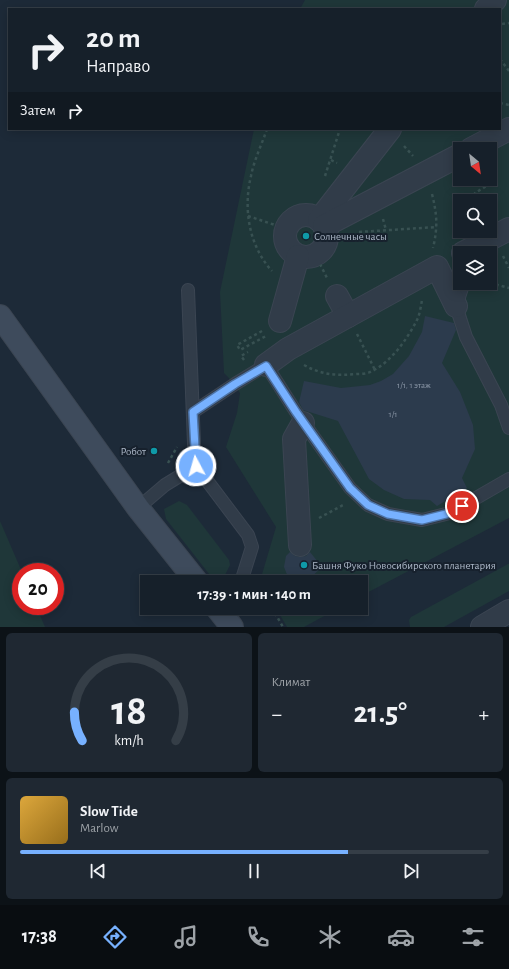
<!DOCTYPE html>
<html lang="ru">
<head>
<meta charset="utf-8">
<style>
  :root { --surface:#16202a; --page:#1f2832; --text:#f1f3f6; --muted:#9ea3a8; --line:#353e47; --accent:#77b1ff }
  body { margin:0; font-family:"Alegreya Sans",sans-serif; background:var(--page); color:var(--text); height:100vh; display:flex; flex-direction:column; font-size:15px; white-space:nowrap }
  * { box-sizing:border-box; margin:0 }
  p { font-size:13px; color:var(--muted) }
  .icon { flex:none; width:22px; height:22px; fill:none; stroke:currentColor; stroke-width:2; stroke-linecap:round; stroke-linejoin:round }
  .map { position:relative; height:627px; overflow:hidden }
  .sheet { display:flex; flex-direction:column; gap:6px; padding:6px; background:#0c1217; flex:1 }
  .sheet>* { flex:none }
  .hud { position:absolute; left:8px; top:8px; width:493px; height:122px; border-radius:0px; box-shadow:0 2px 10px #0003,0 0 0 1px var(--line); background:#16202a; color:var(--text); overflow:hidden }
  .needle { width:26px; rotate:151deg }
  .fabs { position:absolute; left:453px; top:142px; display:grid; gap:8px }
  .fabs a { display:grid; place-items:center; width:44px; height:44px; border-radius:0px; background:var(--surface); box-shadow:0 2px 10px #0003,0 0 0 1px var(--line); font-size:20px }
  .speed { position:absolute; left:12px; top:563px; display:flex; gap:8px; font-size:20px; font-weight:700; text-align:center }
  .speed>* { display:grid; place-content:center; width:52px; height:52px; border-radius:50%; background:var(--surface); box-shadow:0 2px 10px #0003,0 0 0 1px var(--line); line-height:1 }
  .speed .limit { border:6px solid #d22; background:#fff; color:#111 }
  .pin { position:absolute; display:grid; place-items:center; width:34px; height:34px; color:#fff; margin:-17px; border:2px solid #fff; border-radius:50%; box-shadow:0 1px 4px #0007 }
  .me { position:absolute; width:44px; margin:-22px; rotate:354deg; stroke-linejoin:round; filter:drop-shadow(0 0 3px #0008) }
  .turn { display:flex; align-items:center; gap:14px; height:84px; padding:0 12px; font-size:18px }
  .turn .icon { width:52px; height:52px; stroke-width:2.5 }
  .turn b { display:block; font-size:28px; line-height:34px }
  .then { display:flex; align-items:center; height:38px; padding:0 12px; background:#0003; gap:8px; font-size:15px }
  .big { font-size:30px; font-weight:700; line-height:1.1 }
  .sheet .card { flex:1; display:flex; flex-direction:column; justify-content:center; gap:6px; min-width:0; padding:0 14px; border-radius:6px; background:var(--page) }
  .sheet .dial { align-items:center; gap:0 }
  .dial svg { height:104px; overflow:visible; fill:none; stroke:var(--line); stroke-width:7; stroke-linecap:round; text-anchor:middle }
  .dial text { fill:var(--text); stroke:none }
  .song { display:flex; align-items:center; gap:12px }
  .cover { width:48px; height:48px; border-radius:6px; background:linear-gradient(135deg,hsl(40 70% 55%),hsl(40 70% 35%)) }
  .played { height:4px; border-radius:2px; background:linear-gradient(90deg,var(--accent) 70%,var(--line) 70%) }
  .keys { display:flex; justify-content:space-around; direction:ltr }
  .heat { display:flex; justify-content:space-between; align-items:center; font-size:22px; direction:ltr }
  .sheet .tiles { flex:1; display:grid; gap:6px; grid-template-columns:1fr 1fr }
  .card:last-child { grid-column:span 2 }
  .trip { position:absolute; left:140px; top:575px; width:228px; height:40px; border-radius:0px; background:var(--surface); box-shadow:0 2px 10px #0003,0 0 0 1px var(--line); font-weight:700; line-height:40px; text-align:center }
  .tab-bar { display:flex; height:64px; justify-content:space-around; align-items:center; background:#090d11; color:var(--muted) }
  .tab-bar .icon { width:28px; height:28px }
  .tab-bar .active { color:var(--accent) }
  .tab-bar b { font-size:18px; color:var(--text) }
  .map>svg:first-child { display:block }
</style>
</head>
<body>
<div class="map">
<svg width="509" height="627" viewBox="0 0 509 627">
  <rect width="100%" height="100%" fill="#1d2a38"/>
  <!-- green -->
  <g fill="#1f3739" fill-rule="evenodd">
    <path d="M305,0H509V518L361,596V582H261L260,581L276,527L226,447L237,413L240,393L228,377L224,373L220,292L254,129H500V9H300ZM460,149H490V179H460ZM460,201H490V231H460ZM460,253H490V283H460Z"/>
    <path d="M179,501L187,505L229,560L230,565L224,577L213,579L166,519L164,509Z"/>
    <path d="M0,521L22,572L21,606H36L45,627H0Z"/>
    <path d="M508,564H509V591L444,627H410L409,620L411,617Z"/>
    <path d="M276,608H339L304,627H287Z"/>
  </g>
  <!-- building -->
  <g fill="#2c3b4d">
    <path d="M425,316L454,323L456,330L442,363L460,392L473,425L475,449L462,478L467,488L437,506L430,500L404,499L384,490L369,479L338,421L303,410L299,402L304,381L341,388L370,385L381,381L393,374L409,356L422,332Z"/>
    <path d="M290,552L295,556L300,557L306,556L310,552L322,567L308,580L298,581L293,580L288,577L284,567L286,556Z"/>
  </g>
  <g fill="none" stroke-linecap="round" stroke-linejoin="round">
    <defs>
      <g id="lane">
        <path d="M463,285L456,306L466,337L501,405L509,428"/>
        <path d="M188,290L194,444L196,466L248,535L252,547L241,582"/>
        <path d="M193,412L235,384L266,365L296,412L350,488L368,505L388,514L422,520L450,513L509,479"/>
        <path d="M138,508L165,485L196,466"/>
        <path d="M230,625L234,608"/>
      </g>
      <g id="street">
        <path d="M486,9L495,0"/>
        <path d="M471,149L509,129"/>
        <circle cx="306" cy="236" r="21"/>
        <path d="M319,220L390,129"/>
        <path d="M324,226L460,155"/>
        <path d="M463,253L509,229"/>
        <path d="M337,296L348,316"/>
        <path d="M280,321L298,256"/>
        <path d="M266,365L288,349L437,267L456,306"/>
        <path d="M300,545L294,439L303,423"/>
        <path d="M482,627L509,611"/>
      </g>
      <g id="secondary">
        <path d="M0,316L138,508L197,582"/>
        <path d="M217,608L232,627"/>
      </g>
    </defs>
    <!-- lane casing -->
    <use href="#lane" stroke="#3b4552" stroke-width="14"/>
    <!-- street casing -->
    <use href="#street" stroke="#3b4552" stroke-width="24"/>
    <!-- secondary casing -->
    <use href="#secondary" stroke="#3b4552" stroke-width="24"/>
    <!-- path -->
    <g stroke="#385152" stroke-width="2.5" stroke-dasharray="3 3" stroke-linecap="butt">
      <path d="M502,24L509,23"/>
      <path d="M500,59L509,71"/>
      <path d="M500,103L509,105"/>
      <path d="M267,129C262,144 254,160 251,176C243,209 249,246 272,271"/>
      <path d="M404,146L413,156"/>
      <path d="M331,160L337,163"/>
      <path d="M325,176L340,129"/>
      <path d="M432,194C437,214 438,227 433,248"/>
      <path d="M478,201L475,193L493,182L490,168"/>
      <path d="M248,216L287,229"/>
      <path d="M383,219L386,230"/>
      <path d="M359,232L437,227"/>
      <path d="M503,256L509,268"/>
      <path d="M320,264L327,278"/>
      <path d="M490,283L509,288"/>
      <path d="M262,331L237,345L240,350L266,336"/>
      <path d="M357,334L375,370"/>
      <path d="M244,360L241,356L248,352"/>
      <path d="M304,365C322,375 337,376 357,374C361,374 366,374 370,372C391,363 408,338 418,318C420,312 421,306 422,300"/>
      <path d="M168,463L177,447"/>
      <path d="M319,518L345,504"/>
      <path d="M272,608L283,627"/>
    </g>
    <!-- lane -->
    <use href="#lane" stroke="#313c49" stroke-width="12"/>
    <!-- street -->
    <use href="#street" stroke="#313c49" stroke-width="22"/>
    <!-- secondary -->
    <use href="#secondary" stroke="#3e4b5c" stroke-width="22"/>
  </g>
  <g fill="none" stroke-linecap="round" stroke-linejoin="round">
    <defs>
      <path id="route" d="M196,466L193,412L235,384L266,366L296,412L350,488L368,505L388,514L422,520L450,513L462,506"/>
    </defs>
    <!-- route casing -->
    <use href="#route" stroke="#4d73a6" stroke-width="10"/>
    <!-- route -->
    <use href="#route" stroke="#77b1ff" stroke-width="7"/>
  </g>
  <!-- markers -->
  <g fill="#0f9aa8" stroke="#17212d" stroke-width="1.5">
    <circle cx="306" cy="236" r="4"/>
    <circle cx="154" cy="451" r="4"/>
    <circle cx="304" cy="565" r="4"/>
  </g>
  <g text-anchor="middle" stroke-width="4" stroke-linejoin="round" paint-order="stroke">
    <!-- number labels -->
    <g font-size="9" fill="#8a96a6">
      <text x="414" y="388">1/1, 1 этаж</text>
      <text x="393" y="417">1/1</text>
    </g>
    <!-- poi labels -->
    <g font-size="11" fill="#abb6c6" stroke="#17212d" text-anchor="start">
      <text x="314" y="240">Солнечные часы</text>
      <text x="146" y="455" text-anchor="end">Робот</text>
      <text x="312" y="569">Башня Фуко Новосибирского планетария</text>
    </g>
  </g>
</svg>
<div class="fabs">
<a><svg class="needle" viewBox="-14 -14 28 28"><path d="M0-13l5 13h-10z" fill="#e53935"/><path d="M0 13l5-13h-10z" fill="#9ea3a8"/></svg></a>
<a><svg class="icon" aria-label="search" viewBox="0 0 24 24"><circle cx="10" cy="10" r="6"/><path d="M15 15l6 6"/></svg></a>
<a><svg class="icon" aria-label="layers" viewBox="0 0 24 24"><path d="M12 4l9 5-9 5-9-5zM3 14l9 5 9-5"/></svg></a>
</div>
<div class="speed"><div class="limit">20</div></div>
<div class="pin" style="left:462px;top:506px;background:#d93025"><svg class="icon" aria-label="arrive" viewBox="0 0 24 24"><path d="M6 21V4h12l-3 4 3 4H6"/></svg></div>
<svg class="me" style="left:196px;top:466px" viewBox="-20 -20 40 40"><circle r="17" fill="#77b1ff" stroke="#fff" stroke-width="3"/><path d="M0-11L8 9 0 5-8 9z" fill="#fff"/></svg>
<div class="trip">17:39 · 1 мин · 140 m</div>
<div class="hud">
<div class="turn"><svg class="icon" aria-label="right" viewBox="0 0 24 24"><path d="M7 20v-9h11M14 6l5 5-5 5"/></svg><div><b>20 m</b>Направо</div></div>
<div class="then">Затем<svg class="icon" aria-label="right" viewBox="0 0 24 24"><path d="M7 20v-9h11M14 6l5 5-5 5"/></svg></div>
</div>
</div>
<section class="sheet">
<div class="tiles">
<div class="card dial"><svg viewBox="0 0 100 80">
<path d="M14 69A42 42 0 1 1 86 69"/>
<path d="M14 69A42 42 0 0 1 8 47" stroke="#77b1ff"/>
<text x="50" y="56" font-size="32" font-weight="700">18</text>
<text x="50" y="72" font-size="11">km/h</text>
</svg></div>
<div class="card"><p>Климат</p>
<div class="heat"><a>−</a><b class="big">21.5°</b><a>+</a></div>
</div>
<div class="card">
<div class="song"><i class="cover"></i><div><b>Slow Tide</b><p>Marlow</p></div></div>
<div class="played"></div>
<div class="keys"><svg class="icon" aria-label="previous" viewBox="0 0 24 24"><path d="M18 5L8 12l10 7zM5 5v14"/></svg><svg class="icon" aria-label="pause" viewBox="0 0 24 24"><path d="M8 5v14M16 5v14"/></svg><svg class="icon" aria-label="next" viewBox="0 0 24 24"><path d="M6 5l10 7-10 7zM19 5v14"/></svg></div>
</div>
</div>
</section>
<nav class="tab-bar">
<b>17:38</b>
<svg class="icon active" aria-label="directions" viewBox="0 0 24 24"><path d="M12 3l9 9-9 9-9-9zM9 14v-3h6M13 9l2 2-2 2"/></svg>
<svg class="icon" aria-label="music" viewBox="0 0 24 24"><path d="M9 18V5l10-2v13"/><circle cx="6" cy="18" r="3"/><circle cx="16" cy="16" r="3"/></svg>
<svg class="icon" aria-label="phone" viewBox="0 0 24 24"><path d="M5 4h4l2 5-3 2q2 4 5 5l2-3 5 2v4C11 20 4 13 5 4z"/></svg>
<svg class="icon" aria-label="climate" viewBox="0 0 24 24"><path d="M12 3v18M4 7l16 10M4 17L20 7"/></svg>
<svg class="icon" aria-label="car" viewBox="0 0 24 24"><path d="M5 17H2v-5l4-1 3-4h7l3 4 3 1v5h-3M9 17h6M6 11h13"/><circle cx="7" cy="17" r="2"/><circle cx="17" cy="17" r="2"/></svg>
<svg class="icon" aria-label="filters" viewBox="0 0 24 24"><path d="M4 7h16M4 17h16"/><circle cx="9" cy="7" r="2"/><circle cx="15" cy="17" r="2"/></svg>
</nav>
</body>
</html>
